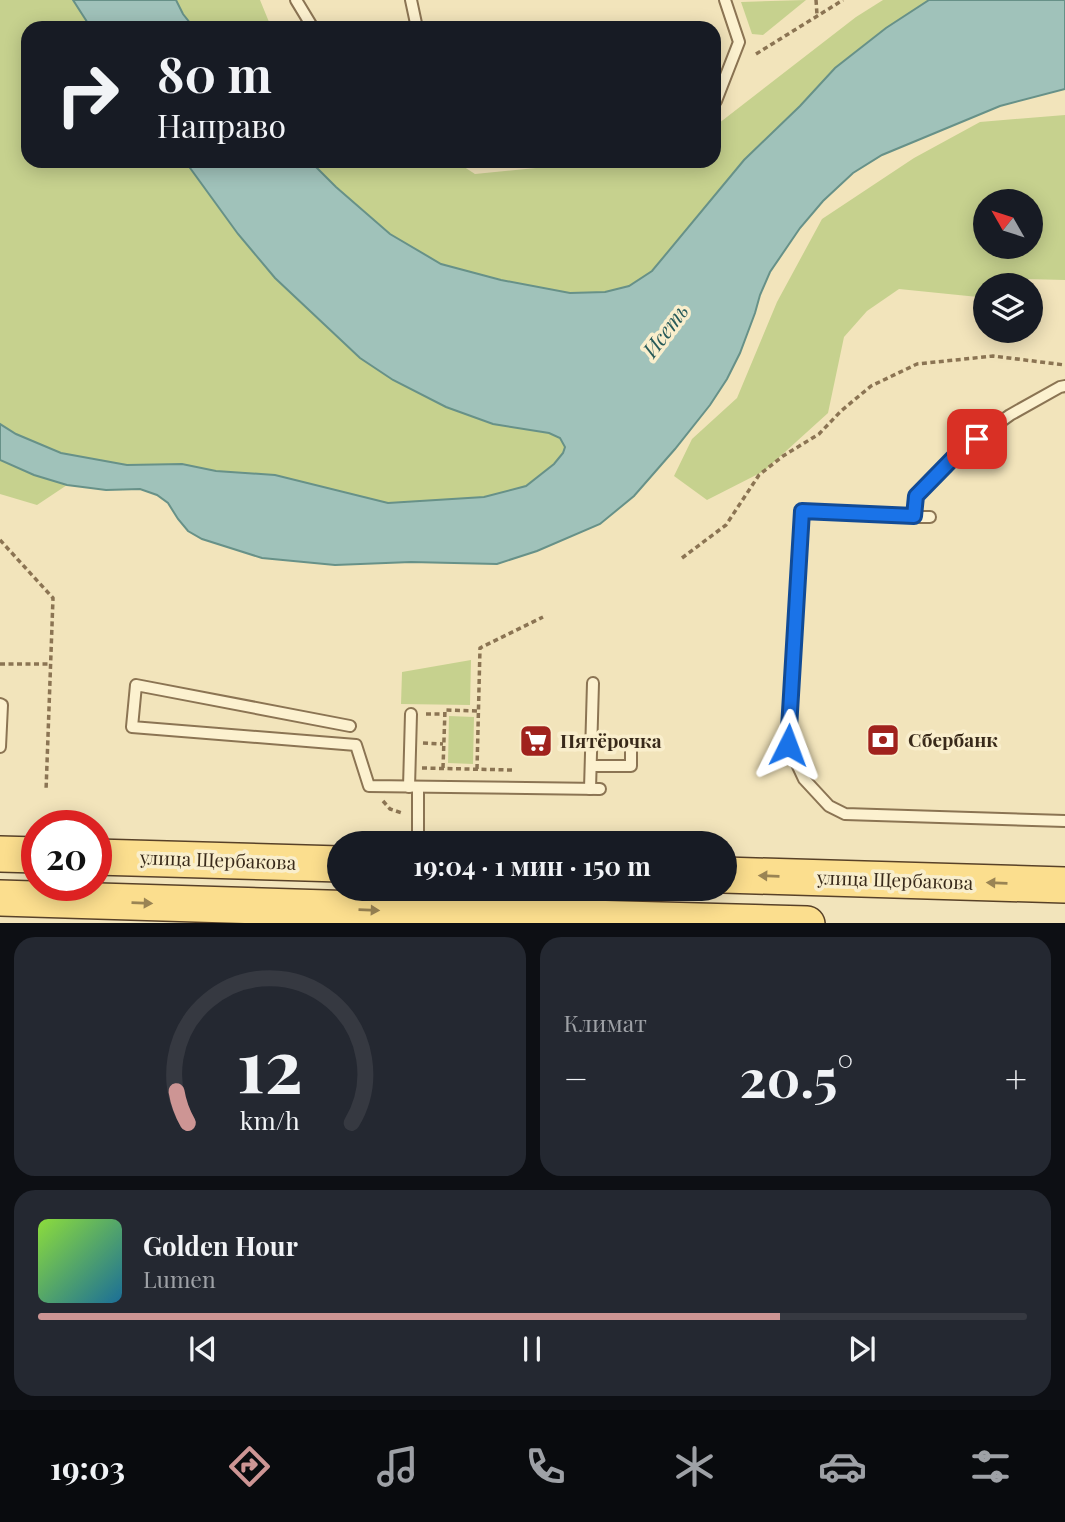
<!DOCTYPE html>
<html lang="ru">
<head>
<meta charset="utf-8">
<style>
  :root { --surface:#171b24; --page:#242831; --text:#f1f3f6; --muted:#9ea1a6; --line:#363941; --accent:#cd9594 }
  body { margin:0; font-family:"Playfair Display",serif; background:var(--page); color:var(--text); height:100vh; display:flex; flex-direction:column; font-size:26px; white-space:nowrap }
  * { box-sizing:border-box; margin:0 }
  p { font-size:23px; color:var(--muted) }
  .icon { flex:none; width:38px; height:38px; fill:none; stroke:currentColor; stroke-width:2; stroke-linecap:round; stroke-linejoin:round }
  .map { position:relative; height:923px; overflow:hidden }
  .sheet { display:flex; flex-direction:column; gap:14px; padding:14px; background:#0d0f14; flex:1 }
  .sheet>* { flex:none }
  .guide { position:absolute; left:21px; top:21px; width:700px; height:147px; border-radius:21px; box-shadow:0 4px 18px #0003; background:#171b24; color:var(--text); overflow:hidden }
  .needle { width:46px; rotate:309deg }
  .controls { position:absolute; left:973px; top:189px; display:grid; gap:14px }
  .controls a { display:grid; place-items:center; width:70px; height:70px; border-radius:50%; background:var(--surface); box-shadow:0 4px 18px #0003; font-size:35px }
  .speed { position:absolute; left:21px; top:810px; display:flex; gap:14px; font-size:35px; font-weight:700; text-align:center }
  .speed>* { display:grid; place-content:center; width:91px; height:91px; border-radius:50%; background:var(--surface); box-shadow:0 4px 18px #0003; line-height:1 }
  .speed .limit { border:10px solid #d22; background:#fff; color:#111 }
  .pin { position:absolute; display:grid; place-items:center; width:60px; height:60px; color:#fff; margin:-30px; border-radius:14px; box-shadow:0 4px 10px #0006 }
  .me { position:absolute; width:77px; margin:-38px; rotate:3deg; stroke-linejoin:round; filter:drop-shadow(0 0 5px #0008) }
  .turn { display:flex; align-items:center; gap:24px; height:147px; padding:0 21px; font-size:32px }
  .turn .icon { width:91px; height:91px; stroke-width:2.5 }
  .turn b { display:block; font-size:49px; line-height:60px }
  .big { font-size:52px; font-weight:700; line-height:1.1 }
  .sheet .tile { flex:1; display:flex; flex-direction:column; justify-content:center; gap:10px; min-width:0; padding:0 24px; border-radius:21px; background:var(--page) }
  .sheet .dial { align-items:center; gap:0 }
  .dial svg { height:182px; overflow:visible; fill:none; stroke:var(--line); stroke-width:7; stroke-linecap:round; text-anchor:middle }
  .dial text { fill:var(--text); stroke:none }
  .song { display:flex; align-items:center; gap:21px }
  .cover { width:84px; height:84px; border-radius:10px; background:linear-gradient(135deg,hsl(90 70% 55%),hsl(200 70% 35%)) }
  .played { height:7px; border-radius:4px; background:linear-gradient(90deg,var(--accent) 75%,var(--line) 75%) }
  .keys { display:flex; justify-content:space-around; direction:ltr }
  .heat { display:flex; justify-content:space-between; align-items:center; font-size:38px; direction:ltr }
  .sheet .tiles { flex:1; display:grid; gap:14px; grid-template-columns:1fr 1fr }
  .tile:last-child { grid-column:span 2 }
  .trip { position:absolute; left:327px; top:831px; width:410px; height:70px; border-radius:35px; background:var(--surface); box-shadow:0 4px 18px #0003; font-weight:700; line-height:70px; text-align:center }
  .dock { display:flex; height:112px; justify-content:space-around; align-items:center; background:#090b0e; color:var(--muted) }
  .dock .icon { width:49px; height:49px }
  .dock .selected { color:var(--accent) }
  .dock b { font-size:32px; color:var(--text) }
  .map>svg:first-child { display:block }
</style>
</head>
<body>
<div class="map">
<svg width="1065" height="924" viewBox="0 0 1065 924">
  <rect width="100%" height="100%" fill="#f2e4bb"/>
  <!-- green -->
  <g fill="#c6d18e" fill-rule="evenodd">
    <path d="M0,0H73L91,28H28V161H185L238,234L275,278L360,358L393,380L446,407L493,424L549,433L560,438L565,447L563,453L554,464L526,486L484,497L388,503L275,475L216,471L182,464L127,465L61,453L16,434L0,424Z"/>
    <path d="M176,0H260L269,22L275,28H194L183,14Z"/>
    <path d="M806,0L763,35L752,34L741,2Z"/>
    <path d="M883,0H929L886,28L835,68L800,106L744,160L652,271L629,286L605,292L570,293L501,280L441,264L390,234L336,187L310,161H455L475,174L607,161H714V127L856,17Z"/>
    <path d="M1065,115V280L1026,279L1010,285H985V294L978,297L899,289L867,311L844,337L828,413L764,471L707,500L674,476L692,439L737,398L777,302L822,219L914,158L980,122ZM1031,201V247H985V201Z"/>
    <path d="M0,460L34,475L67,485L37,505L0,494Z"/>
    <path d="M471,660L470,705L401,704L402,672Z"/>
    <path d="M449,716L474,717L473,764L448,763Z"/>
  </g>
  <!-- water -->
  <g fill="#a0c2ba" stroke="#679188" stroke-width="2">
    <path d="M73,0H176L183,14L194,28H91Z"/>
    <path d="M929,0H1065V89L1000,106L882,155L853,173L823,201L800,228L770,272L760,295L755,313L740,353L727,379L710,405L675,449L634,496L600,524L537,551L497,564L411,562L335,565L262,558L202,539L188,531L178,519L168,503L157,495L140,489L106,490L67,485L34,475L0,460V424L16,434L61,453L127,465L182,464L216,471L275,475L388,503L484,497L526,486L554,464L563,453L565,447L560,438L549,433L493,424L446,407L393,380L360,358L275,278L238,234L185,161H310L336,187L390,234L441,264L501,280L570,293L605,292L629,286L652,271L744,160L800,106L835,68L886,28Z"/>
  </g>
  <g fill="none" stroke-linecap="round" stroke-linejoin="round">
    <defs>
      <g id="lane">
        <path d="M296,0L313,28"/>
        <path d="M411,0L417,28"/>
        <path d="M714,102L716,101L739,42L725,0"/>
        <path d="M1065,386L1060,387L1010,415L960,451L916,496L914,517L802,511L788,745L804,779L829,806L845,814L1065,821"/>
        <path d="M914,517H930"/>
        <path d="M0,704L2,705L0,747"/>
        <path d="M350,726L136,685L132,727L356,745L369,786L600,789"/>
        <path d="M591,766H631V751"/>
        <path d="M409,787L411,714"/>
        <path d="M590,789L593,683"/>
        <path d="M418,844V787"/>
      </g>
      <g id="primary">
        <path d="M0,854L37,855"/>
        <path d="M96,857L340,864"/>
        <path d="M724,875L1065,885"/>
        <path d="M0,898L457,912L586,918L807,924"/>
      </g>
    </defs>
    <!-- lane casing -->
    <use href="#lane" stroke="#8b7453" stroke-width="14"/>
    <!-- primary casing -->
    <use href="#primary" stroke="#584128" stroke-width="38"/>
    <!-- path -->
    <g stroke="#8b7453" stroke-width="3.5" stroke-dasharray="5 3.5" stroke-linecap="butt">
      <path d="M816,0L817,15"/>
      <path d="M756,54L843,0"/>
      <path d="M0,540L53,598L46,791"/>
      <path d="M682,558L726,525L759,475L783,456L819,434L841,411L871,386L917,364L993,356L1065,365"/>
      <path d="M0,664H50"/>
      <path d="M426,714H444"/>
      <path d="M423,743L443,744"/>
      <path d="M422,768L512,770V773"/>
      <path d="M443,768L445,710L479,711"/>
      <path d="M477,769L480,648L543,617"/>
      <path d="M383,801L390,809L402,813"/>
    </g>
    <!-- lane -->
    <use href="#lane" stroke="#fcf1cf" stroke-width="10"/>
    <!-- primary -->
    <use href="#primary" stroke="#fbde8e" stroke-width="35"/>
  </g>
  <!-- one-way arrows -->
  <defs><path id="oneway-solid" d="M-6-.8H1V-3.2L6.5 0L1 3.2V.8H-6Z" transform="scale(1.75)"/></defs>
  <g fill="#9a8454">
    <use href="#oneway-solid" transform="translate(769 876) rotate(-178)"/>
    <use href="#oneway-solid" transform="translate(997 883) rotate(-178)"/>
    <use href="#oneway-solid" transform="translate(142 903) rotate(2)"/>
    <use href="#oneway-solid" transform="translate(369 910) rotate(2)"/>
  </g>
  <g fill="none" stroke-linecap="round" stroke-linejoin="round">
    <defs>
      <path id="route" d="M788,745L802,511L914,516L916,496L960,451L977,439"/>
    </defs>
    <!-- route casing -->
    <use href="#route" stroke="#114b97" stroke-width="18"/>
    <!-- route -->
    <use href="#route" stroke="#1a73e8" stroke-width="12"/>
  </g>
  <!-- icons -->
  <defs>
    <symbol id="bank-square" viewBox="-11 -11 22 22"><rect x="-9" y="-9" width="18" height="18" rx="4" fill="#a0221d" stroke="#f9eecc"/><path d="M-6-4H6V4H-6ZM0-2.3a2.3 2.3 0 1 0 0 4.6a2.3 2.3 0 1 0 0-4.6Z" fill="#fff"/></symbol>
    <symbol id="supermarket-square" viewBox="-11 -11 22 22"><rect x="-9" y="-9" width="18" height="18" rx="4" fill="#a0221d" stroke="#f9eecc"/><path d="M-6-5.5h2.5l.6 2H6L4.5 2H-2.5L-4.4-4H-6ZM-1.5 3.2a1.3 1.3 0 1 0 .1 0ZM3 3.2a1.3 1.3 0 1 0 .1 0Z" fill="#fff"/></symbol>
  </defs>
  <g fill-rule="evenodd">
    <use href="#bank-square" x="864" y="721" width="38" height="38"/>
    <use href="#supermarket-square" x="517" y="722" width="38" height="38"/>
  </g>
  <g text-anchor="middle" stroke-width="7" stroke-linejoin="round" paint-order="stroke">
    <!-- poi labels -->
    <g font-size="19" font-weight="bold" fill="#392a1a" stroke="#f9eecc" text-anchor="start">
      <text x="908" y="747">Сбербанк</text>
      <text x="560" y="748">Пятёрочка</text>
    </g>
    <!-- street labels -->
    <g font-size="19" fill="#392a1a" stroke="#f9eecc">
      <text transform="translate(218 860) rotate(2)" y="7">улица Щербакова</text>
      <text transform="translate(895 880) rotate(2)" y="7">улица Щербакова</text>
    </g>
    <!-- water labels -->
    <g font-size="21" font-style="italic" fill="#275a59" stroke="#f9eecc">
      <text transform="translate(666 331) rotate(-53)" y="7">Исеть</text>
    </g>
  </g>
</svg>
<div class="controls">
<a><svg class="needle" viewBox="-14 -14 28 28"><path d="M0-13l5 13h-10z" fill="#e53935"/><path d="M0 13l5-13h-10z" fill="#9ea1a6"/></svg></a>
<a><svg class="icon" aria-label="layers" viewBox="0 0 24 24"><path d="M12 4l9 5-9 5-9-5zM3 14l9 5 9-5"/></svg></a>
</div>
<div class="speed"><div class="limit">20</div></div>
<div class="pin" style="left:977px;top:439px;background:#d93025"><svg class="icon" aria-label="arrive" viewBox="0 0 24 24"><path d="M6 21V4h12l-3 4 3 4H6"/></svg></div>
<svg class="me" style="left:788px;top:745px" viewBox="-20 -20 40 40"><path d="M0-17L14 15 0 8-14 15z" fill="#1a73e8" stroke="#fff" stroke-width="4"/></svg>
<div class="trip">19:04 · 1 мин · 150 m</div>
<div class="guide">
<div class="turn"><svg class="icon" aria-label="right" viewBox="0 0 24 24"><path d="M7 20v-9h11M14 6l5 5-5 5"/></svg><div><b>80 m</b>Направо</div></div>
</div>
</div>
<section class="sheet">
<div class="tiles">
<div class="tile dial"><svg viewBox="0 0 100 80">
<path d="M14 69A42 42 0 1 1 86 69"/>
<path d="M14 69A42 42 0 0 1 9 55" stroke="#cd9594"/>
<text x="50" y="56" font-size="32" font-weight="700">12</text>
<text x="50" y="72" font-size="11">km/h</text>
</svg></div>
<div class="tile"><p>Климат</p>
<div class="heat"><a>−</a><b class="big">20.5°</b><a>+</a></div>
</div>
<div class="tile">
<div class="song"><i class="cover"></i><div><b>Golden Hour</b><p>Lumen</p></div></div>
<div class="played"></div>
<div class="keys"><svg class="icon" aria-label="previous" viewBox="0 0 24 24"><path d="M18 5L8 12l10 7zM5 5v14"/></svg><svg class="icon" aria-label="pause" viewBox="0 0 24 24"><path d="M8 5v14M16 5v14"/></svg><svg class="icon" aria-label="next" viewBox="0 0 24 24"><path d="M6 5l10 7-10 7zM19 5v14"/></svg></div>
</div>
</div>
</section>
<nav class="dock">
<b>19:03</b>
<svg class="icon selected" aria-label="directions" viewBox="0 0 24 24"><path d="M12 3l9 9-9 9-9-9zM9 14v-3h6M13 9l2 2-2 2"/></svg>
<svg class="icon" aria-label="music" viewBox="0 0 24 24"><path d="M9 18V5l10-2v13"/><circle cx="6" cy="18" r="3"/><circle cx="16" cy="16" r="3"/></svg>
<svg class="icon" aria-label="phone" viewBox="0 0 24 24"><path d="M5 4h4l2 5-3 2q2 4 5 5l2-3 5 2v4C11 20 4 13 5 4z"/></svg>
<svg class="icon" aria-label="climate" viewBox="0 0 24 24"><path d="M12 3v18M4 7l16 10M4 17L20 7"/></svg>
<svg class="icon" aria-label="car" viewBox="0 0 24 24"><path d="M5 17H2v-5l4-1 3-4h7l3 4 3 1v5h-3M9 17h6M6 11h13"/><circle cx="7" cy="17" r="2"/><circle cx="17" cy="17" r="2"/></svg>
<svg class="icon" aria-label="filters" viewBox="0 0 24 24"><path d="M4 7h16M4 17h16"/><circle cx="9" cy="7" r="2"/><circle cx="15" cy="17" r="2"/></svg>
</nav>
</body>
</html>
